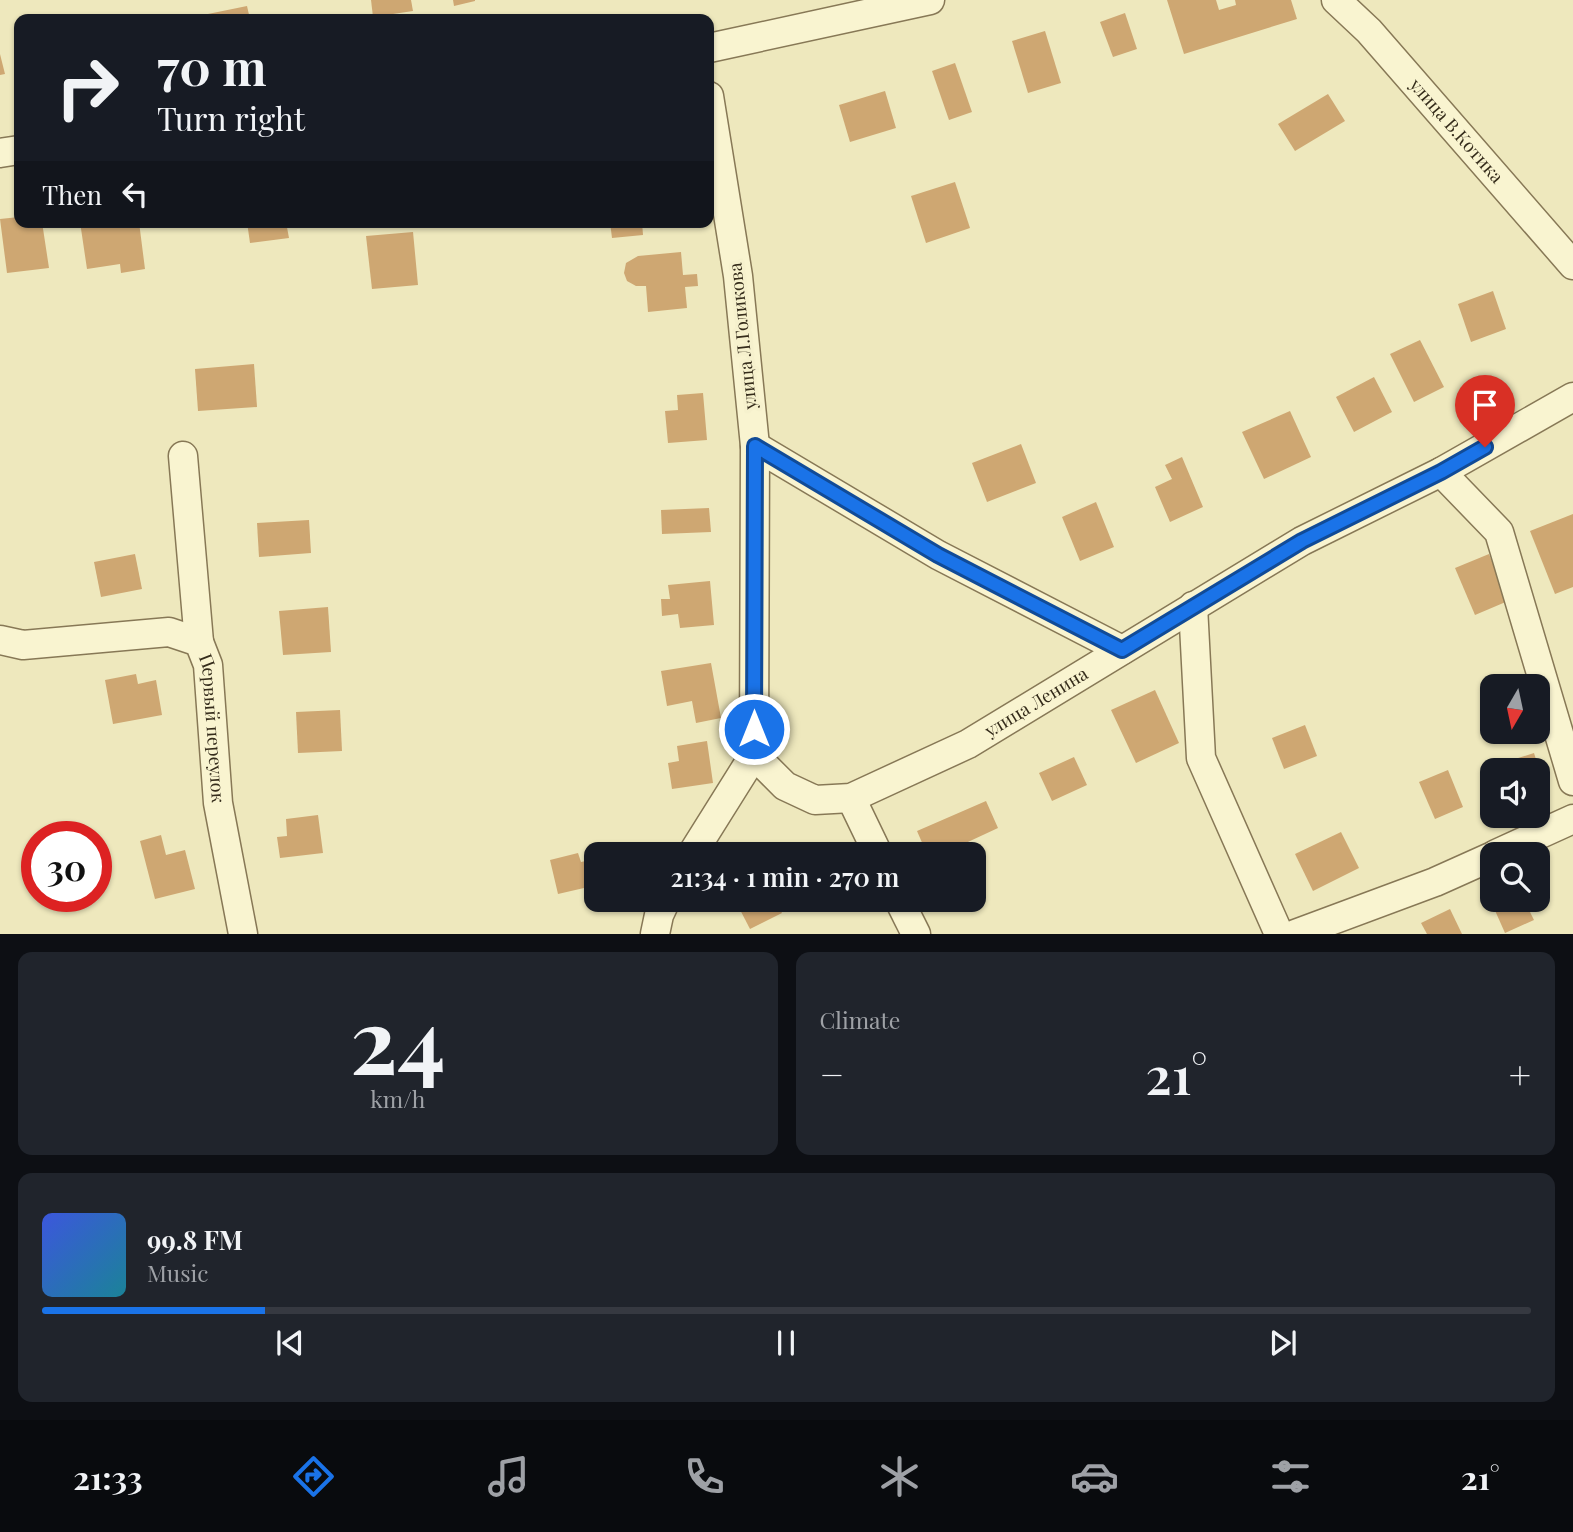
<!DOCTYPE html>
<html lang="en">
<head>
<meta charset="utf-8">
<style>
  :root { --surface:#171b24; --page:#20242c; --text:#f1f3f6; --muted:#9ea1a6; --line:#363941; --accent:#1a73e8 }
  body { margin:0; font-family:"Playfair Display",serif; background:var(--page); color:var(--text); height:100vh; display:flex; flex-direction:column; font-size:26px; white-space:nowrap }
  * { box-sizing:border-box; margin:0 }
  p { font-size:23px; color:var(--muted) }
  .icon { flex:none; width:38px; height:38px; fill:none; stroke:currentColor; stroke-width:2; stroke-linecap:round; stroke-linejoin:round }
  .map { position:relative; height:934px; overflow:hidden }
  .drawer { display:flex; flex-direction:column; gap:18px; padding:18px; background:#0d0f14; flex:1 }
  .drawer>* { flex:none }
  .banner { position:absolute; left:14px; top:14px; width:700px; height:214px; border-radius:14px; box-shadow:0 2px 5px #0004; background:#171b24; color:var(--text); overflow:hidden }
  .needle { width:46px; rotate:189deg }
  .buttons { position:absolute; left:1480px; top:674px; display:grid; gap:14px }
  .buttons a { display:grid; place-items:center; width:70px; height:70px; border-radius:14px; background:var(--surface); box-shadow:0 2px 5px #0004; font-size:35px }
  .speed { position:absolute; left:21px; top:821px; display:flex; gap:14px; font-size:35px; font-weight:700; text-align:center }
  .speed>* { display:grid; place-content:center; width:91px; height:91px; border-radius:50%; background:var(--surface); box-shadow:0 2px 5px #0004; line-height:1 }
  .speed .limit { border:10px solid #d22; background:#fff; color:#111 }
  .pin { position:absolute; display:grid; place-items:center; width:60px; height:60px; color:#fff; margin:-72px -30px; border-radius:50% 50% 50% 0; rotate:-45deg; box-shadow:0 0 7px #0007 }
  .pin .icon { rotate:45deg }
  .me { position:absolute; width:77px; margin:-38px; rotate:0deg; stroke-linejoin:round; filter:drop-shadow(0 0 5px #0008) }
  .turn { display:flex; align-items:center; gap:24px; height:147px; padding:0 28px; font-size:32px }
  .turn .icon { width:91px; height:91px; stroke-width:2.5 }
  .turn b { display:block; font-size:49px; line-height:60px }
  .then { display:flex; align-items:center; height:66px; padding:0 28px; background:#0003; gap:14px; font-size:26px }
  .big { font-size:52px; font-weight:600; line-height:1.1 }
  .drawer .widget { flex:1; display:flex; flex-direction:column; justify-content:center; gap:10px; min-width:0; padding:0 24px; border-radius:14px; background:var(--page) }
  .drawer .dial { align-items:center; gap:0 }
  .dial b { font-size:91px; line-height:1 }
  .song { display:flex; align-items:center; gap:21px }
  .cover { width:84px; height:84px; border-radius:10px; background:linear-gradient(135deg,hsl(230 70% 55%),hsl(190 70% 35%)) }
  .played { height:7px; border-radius:4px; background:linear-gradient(90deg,var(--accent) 15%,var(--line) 15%) }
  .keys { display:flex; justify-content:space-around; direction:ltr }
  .heat { display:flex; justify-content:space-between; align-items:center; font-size:38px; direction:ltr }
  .drawer .tiles { flex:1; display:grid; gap:18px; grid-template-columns:1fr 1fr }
  .widget:last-child { grid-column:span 2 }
  .trip { position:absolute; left:584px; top:842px; width:402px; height:70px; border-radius:14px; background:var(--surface); box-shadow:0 2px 5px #0004; font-weight:600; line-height:70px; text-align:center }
  .tabs { display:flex; height:112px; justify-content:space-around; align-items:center; background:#090b0e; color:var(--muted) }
  .tabs .icon { width:49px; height:49px }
  .tabs .active { color:var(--accent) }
  .tabs b { font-size:32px; color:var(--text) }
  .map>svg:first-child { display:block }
</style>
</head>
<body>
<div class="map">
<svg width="1573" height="934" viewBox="0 0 1573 934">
  <rect width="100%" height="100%" fill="#eee8bd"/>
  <!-- building -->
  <g fill="#cea772">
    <path d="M371,0H411L413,11L373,17Z"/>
    <path d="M453,0H475V1L454,6Z"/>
    <path d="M1167,0H1216L1219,10L1236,5L1235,0H1291L1297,19L1184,54Z"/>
    <path d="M247,6L250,19H204L203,15Z"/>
    <path d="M1125,13L1137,49L1113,57L1100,22Z"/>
    <path d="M1045,31L1061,83L1028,93L1012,41Z"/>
    <path d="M0,54L5,74L0,75Z"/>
    <path d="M955,63L972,112L949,120L932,71Z"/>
    <path d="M885,91L896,128L850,142L839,105Z"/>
    <path d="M1328,94L1345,121L1295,151L1278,124Z"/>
    <path d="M955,182L970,228L926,243L911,196Z"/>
    <path d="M19,217V222H42L49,268L7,273L0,219Z"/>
    <path d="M80,222H139L145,269L121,273L120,264L87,269Z"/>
    <path d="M247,222H286L289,238L250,243Z"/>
    <path d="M610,222H642L643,235L612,238Z"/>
    <path d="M413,232L418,285L372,289L366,236Z"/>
    <path d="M681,252L683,275L697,274L698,286L685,287L687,308L648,312L646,286H636L627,281L624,273L626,263L638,256Z"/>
    <path d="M1493,291L1506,329L1471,342L1458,304Z"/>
    <path d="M1420,340L1444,387L1414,402L1390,354Z"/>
    <path d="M254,364L257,407L198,411L195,369Z"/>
    <path d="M1374,377L1392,412L1354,432L1336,397Z"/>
    <path d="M703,393L707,440L668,443L665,411L678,410L677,395Z"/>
    <path d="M1290,411L1311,457L1264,479L1242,432Z"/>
    <path d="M1021,444L1036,483L987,502L972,463Z"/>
    <path d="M1182,457L1203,507L1170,522L1155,487L1172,479L1165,465Z"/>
    <path d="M1096,502L1114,547L1080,561L1062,517Z"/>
    <path d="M709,508L711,532L662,534L661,510Z"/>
    <path d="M1573,514V587L1555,594L1530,531Z"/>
    <path d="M309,520L311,553L259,557L257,523Z"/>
    <path d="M135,554L142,589L101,597L94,562Z"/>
    <path d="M1489,554L1508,601L1475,615L1455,568Z"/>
    <path d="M710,581L714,625L680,628L678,614L662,616L661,599H670L668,585Z"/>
    <path d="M328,607L331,652L283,655L279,611Z"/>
    <path d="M711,663L721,718L696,723L692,701L667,706L661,671Z"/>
    <path d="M136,674L138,684L156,680L162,715L113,724L105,680Z"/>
    <path d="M1155,690L1179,743L1136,763L1111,710Z"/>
    <path d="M340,710L342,751L298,753L296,712Z"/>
    <path d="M1305,725L1317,756L1284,769L1272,738Z"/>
    <path d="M707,741L713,783L672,789L668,763L679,761L677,746Z"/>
    <path d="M1534,753L1544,785L1538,787V770H1494L1493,766Z"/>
    <path d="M1074,757L1087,785L1052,801L1039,773Z"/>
    <path d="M1448,770L1463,807L1435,819L1419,782Z"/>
    <path d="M986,801L998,828L955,848L958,854H927L917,831Z"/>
    <path d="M318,815L323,853L280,858L277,837L287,836L286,819Z"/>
    <path d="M1341,832L1359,868L1313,891L1295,854Z"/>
    <path d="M161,835L166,855L185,850L195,889L155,899L140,841Z"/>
    <path d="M578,853L581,862L595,859L597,885L558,894L550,860Z"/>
    <path d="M1538,883L1548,904L1530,912L1534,920L1505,933L1485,888L1493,884V900H1538Z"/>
    <path d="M735,900H775L782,913L750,929Z"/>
    <path d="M1450,909L1462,934H1427L1421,923Z"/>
  </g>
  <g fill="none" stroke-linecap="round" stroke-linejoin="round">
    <defs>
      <g id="minor">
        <path id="s1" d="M1336,0L1369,31L1573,265"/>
        <path d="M709,48L930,0"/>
        <path d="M0,153L19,150"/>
        <path d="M755,446L938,555L1122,650"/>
        <path d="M183,456L199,642"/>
        <path d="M1441,472L1499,532L1573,781"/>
        <path d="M1193,606L1201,758L1279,934"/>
        <path id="s2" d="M0,640L23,645L169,632L199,642L208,665L218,803L243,934"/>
        <path id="s3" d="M754,755L785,786L815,800L851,798L968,744L1302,541L1441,472L1573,397"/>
        <path d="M851,798L878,854"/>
        <path d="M692,854L754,755L755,446L738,276L709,96"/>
        <path d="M1496,854L1573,819"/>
        <path d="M899,900L916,934"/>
        <path d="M655,934L659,915L666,900"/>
        <path d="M1295,934L1435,882L1493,856"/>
      </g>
    </defs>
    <!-- minor casing -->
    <use href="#minor" stroke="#877856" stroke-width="31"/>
    <!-- minor -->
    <use href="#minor" stroke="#f9f4d0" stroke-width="28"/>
  </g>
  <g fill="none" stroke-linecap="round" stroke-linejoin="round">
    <defs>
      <path id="route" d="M754,729L755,446L938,555L1122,650L1302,541L1441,472L1485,447"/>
    </defs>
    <!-- route casing -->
    <use href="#route" stroke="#114b97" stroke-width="18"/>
    <!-- route -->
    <use href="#route" stroke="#1a73e8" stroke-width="12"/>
  </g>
  <g text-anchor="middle" stroke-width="7" stroke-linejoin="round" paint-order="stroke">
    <!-- street labels -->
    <g font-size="18" fill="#352c1b" stroke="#f6f1cd">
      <text dy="6" stroke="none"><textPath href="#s1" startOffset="178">улица В.Котика</textPath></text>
      <text transform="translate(743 336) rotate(-96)" y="6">улица Л.Голикова</text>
      <text dy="6" stroke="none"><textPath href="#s3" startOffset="322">улица Ленина</textPath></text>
      <text dy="6" stroke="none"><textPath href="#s2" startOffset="290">Первый переулок</textPath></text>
    </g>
  </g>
</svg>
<div class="buttons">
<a><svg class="needle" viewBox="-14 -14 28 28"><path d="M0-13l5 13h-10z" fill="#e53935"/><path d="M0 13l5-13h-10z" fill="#9ea1a6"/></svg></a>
<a><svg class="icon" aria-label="sound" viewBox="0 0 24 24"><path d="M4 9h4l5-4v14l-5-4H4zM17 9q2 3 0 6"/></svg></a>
<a><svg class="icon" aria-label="search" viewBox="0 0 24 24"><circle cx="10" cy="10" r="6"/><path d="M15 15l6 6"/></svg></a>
</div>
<div class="speed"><div class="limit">30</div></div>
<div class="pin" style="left:1485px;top:447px;background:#d93025"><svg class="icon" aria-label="arrive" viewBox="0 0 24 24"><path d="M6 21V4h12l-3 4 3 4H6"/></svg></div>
<svg class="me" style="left:754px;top:729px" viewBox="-20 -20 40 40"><circle r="17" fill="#1a73e8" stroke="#fff" stroke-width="3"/><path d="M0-11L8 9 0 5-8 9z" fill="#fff"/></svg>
<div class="trip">21:34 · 1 min · 270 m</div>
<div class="banner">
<div class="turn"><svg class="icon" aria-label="right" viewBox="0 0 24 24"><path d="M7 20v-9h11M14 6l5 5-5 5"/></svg><div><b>70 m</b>Turn right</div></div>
<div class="then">Then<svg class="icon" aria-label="left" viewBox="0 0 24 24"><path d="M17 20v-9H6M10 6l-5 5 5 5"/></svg></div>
</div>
</div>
<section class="drawer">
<div class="tiles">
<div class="widget dial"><b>24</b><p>km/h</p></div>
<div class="widget"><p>Climate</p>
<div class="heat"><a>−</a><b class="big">21°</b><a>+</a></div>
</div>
<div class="widget">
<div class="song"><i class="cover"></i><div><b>99.8 FM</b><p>Music</p></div></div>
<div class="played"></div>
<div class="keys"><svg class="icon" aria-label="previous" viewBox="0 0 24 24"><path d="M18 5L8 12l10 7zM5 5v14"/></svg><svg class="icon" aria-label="pause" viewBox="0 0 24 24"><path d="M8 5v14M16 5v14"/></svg><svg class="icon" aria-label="next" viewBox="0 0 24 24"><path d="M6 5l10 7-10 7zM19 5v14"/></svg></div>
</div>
</div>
</section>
<nav class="tabs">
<b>21:33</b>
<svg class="icon active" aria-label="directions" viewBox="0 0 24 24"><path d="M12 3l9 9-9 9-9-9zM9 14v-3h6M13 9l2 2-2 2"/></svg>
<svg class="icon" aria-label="music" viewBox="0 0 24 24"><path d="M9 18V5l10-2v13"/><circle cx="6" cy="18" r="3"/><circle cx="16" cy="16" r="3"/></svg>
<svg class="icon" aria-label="phone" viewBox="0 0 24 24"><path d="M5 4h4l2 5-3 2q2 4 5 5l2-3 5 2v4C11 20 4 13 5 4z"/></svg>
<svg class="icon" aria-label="climate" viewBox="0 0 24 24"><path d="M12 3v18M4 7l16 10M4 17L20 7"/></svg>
<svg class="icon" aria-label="car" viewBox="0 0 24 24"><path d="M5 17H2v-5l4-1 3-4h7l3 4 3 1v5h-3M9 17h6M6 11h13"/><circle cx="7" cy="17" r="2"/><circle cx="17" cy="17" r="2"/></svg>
<svg class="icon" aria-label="filters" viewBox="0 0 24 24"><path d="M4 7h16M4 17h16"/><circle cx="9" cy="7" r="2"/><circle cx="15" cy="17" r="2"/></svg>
<b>21°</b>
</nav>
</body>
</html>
